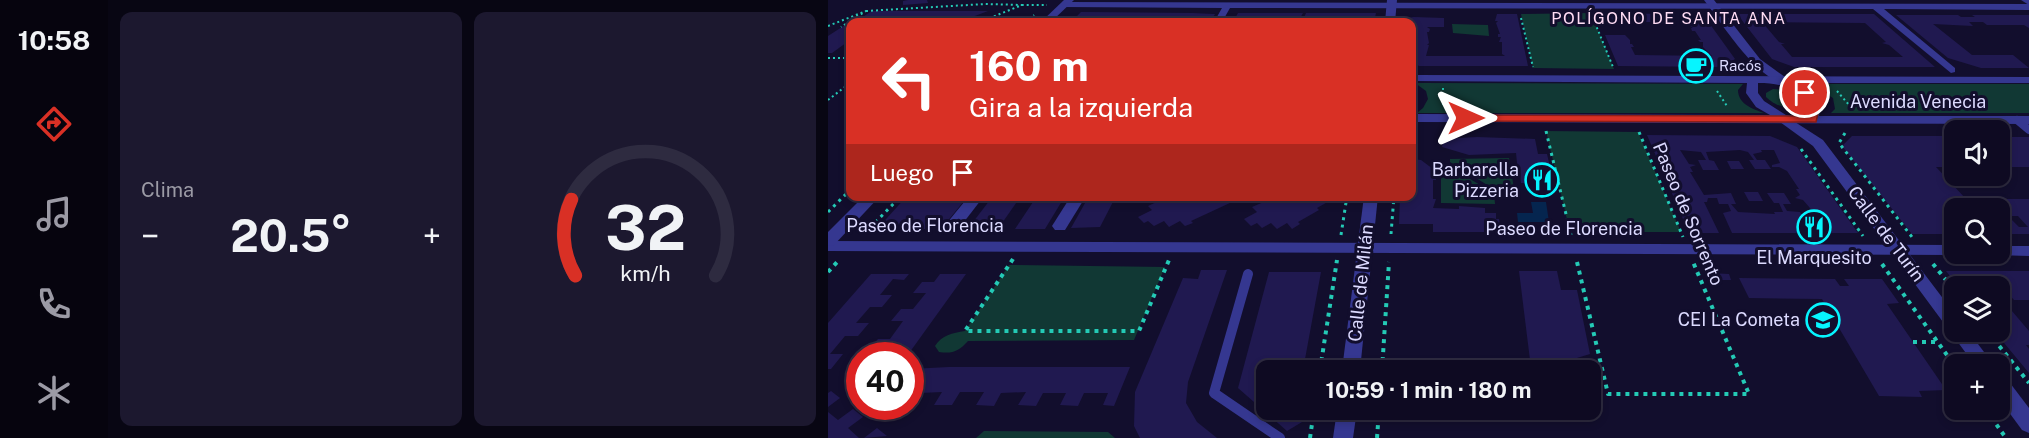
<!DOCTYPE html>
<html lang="es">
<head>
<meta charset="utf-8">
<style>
  :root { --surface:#0e0a22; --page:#1c182f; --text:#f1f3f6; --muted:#9b9aa5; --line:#2e2b40; --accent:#d93025 }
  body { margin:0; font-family:"Public Sans",sans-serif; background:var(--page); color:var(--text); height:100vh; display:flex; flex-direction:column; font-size:22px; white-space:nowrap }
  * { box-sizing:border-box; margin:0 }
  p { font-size:20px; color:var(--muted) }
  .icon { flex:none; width:33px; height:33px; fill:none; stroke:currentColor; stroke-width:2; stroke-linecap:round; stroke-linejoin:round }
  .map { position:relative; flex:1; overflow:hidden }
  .panel { display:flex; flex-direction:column; gap:12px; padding:12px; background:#080613; width:720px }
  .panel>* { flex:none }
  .guide { position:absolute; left:18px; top:18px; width:570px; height:183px; border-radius:12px; box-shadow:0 3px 9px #0003,0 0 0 2px var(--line); background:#d93025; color:#fff; overflow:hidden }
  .fabs { position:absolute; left:1116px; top:120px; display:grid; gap:12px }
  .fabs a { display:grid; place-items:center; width:66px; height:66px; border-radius:12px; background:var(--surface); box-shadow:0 3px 9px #0003,0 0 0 2px var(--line); font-size:30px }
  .speed { position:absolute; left:18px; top:342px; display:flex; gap:12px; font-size:30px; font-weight:700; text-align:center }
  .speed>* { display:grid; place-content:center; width:78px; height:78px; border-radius:50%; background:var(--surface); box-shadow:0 3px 9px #0003,0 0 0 2px var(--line); line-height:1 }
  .speed .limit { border:9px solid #d22; background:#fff; color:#111 }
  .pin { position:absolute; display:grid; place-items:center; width:51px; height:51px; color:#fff; margin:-26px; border:3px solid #fff; border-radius:50%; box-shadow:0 2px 6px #0007 }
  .me { position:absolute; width:66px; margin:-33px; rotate:90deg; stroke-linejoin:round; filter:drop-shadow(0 0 4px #0008) }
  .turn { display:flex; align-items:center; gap:21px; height:126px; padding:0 24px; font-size:27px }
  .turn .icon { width:78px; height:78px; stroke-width:2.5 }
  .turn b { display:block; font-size:42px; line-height:51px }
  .then { display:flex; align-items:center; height:57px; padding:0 24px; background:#0003; gap:12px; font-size:22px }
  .big { font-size:45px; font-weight:700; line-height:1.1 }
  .panel .widget { flex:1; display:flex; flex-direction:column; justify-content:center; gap:9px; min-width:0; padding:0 21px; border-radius:12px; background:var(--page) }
  .panel .dial { align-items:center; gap:0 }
  .dial svg { height:156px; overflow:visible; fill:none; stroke:var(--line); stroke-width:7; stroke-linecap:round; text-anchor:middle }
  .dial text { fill:var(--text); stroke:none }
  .heat { display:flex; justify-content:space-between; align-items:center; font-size:33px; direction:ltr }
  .panel .tiles { flex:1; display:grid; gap:12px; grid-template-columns:repeat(2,1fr) }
  .trip { position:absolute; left:428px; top:360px; width:345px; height:60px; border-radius:12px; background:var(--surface); box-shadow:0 3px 9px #0003,0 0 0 2px var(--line); font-weight:700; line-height:60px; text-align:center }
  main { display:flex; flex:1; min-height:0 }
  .menu { display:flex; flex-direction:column; width:108px; justify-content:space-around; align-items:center; background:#06040e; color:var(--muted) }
  .menu .icon { width:42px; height:42px }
  .menu .current { color:var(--accent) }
  .menu b { font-size:27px; color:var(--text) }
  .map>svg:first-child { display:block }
</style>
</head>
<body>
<main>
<nav class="menu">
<b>10:58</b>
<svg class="icon current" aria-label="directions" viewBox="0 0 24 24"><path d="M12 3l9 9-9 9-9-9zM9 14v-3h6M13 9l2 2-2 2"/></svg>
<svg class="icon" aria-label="music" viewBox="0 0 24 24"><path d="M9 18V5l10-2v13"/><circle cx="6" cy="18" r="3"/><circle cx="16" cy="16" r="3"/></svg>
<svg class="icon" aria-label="phone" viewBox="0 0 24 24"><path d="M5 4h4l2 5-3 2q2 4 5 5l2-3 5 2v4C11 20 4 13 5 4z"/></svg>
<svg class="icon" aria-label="climate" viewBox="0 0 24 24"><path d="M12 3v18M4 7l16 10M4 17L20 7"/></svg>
</nav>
<section class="panel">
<div class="tiles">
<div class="widget"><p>Clima</p>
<div class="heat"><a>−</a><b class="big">20.5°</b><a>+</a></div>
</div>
<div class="widget dial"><svg viewBox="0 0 100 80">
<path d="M14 69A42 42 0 1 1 86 69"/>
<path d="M14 69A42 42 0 0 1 12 30" stroke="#d93025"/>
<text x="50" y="56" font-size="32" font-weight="700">32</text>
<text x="50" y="72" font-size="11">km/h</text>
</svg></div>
</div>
</section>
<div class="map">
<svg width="1201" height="438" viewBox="0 0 1201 438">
  <rect width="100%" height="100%" fill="#120e2d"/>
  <!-- green -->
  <g fill="#113834">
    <path d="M763,13L786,69L705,68L693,14Z"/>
    <path d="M624,24L660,25L661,36L625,33Z"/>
    <path d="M587,83L915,84L910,90C910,104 925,109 936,113H589L595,108L600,99L598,91Z"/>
    <path d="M982,84H1201V113H1003L1007,109L1005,98Z"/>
    <path d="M945,89L959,90L974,98L975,104C963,111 948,107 938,97V93Z"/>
    <path d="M718,131L810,132L853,232H742Z"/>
    <path d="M681,158L686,189L669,191L622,162V159Z"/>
    <path d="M613,165H618L666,193L667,204L613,203Z"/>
    <path d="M181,265L337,267L306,340L140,341C131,351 125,354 111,352L107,346C114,335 124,333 137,331Z"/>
    <path d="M156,431L280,432L287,438H148Z"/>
  </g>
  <!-- water -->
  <path fill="#05254f" d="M703,202H718L721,222H690L689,213H705Z"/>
  <!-- building -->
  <g fill="#201950" fill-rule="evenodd">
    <path d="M80,0H99L100,3L75,5V1Z"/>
    <path d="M44,11H160L131,22H22V40L4,53H0V36L28,18H33Z"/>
    <path d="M253,12L365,13L387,14L382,22H352L354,18L351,17L342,18L340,22H321L324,18L316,17L308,22L288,21L292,18L284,16L261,19L257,22H243Z"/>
    <path d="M410,13H475L470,22H405Z"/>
    <path d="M478,13H548L546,22H474Z"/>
    <path d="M767,13L840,14L845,22H771Z"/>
    <path d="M669,14H689L700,66H591L584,62V27H589V25L579,22V18L586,17L616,18V27H599L602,29L601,32H599L601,43L599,45H601L598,56H677L674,54V42H671L673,37H670V34H672L668,23L670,21H667Z"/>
    <path d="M909,14H924L930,17L927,14H1046L1107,67H966L944,59ZM934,22L1037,23L1058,42L1054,43L1061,45L1075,57H964L953,44H957L951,42Z"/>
    <path d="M1068,15H1130L1133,17H1147L1144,15H1201V28L1196,25H1159L1155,22H1141L1145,26L1105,24L1144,55H1185L1201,68H1153L1120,58Z"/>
    <path d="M859,19L879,20L907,59L895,67L790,66L777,35H797L802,40V44H804L806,47H803L807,55L884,56L875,47V42H872L870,40H873L867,31H864L863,28H865L862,26Z"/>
    <path d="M819,135L942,136L969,147L1030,233H904L895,213L903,211L900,204H891L889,198H880L879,202H876L891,233H861ZM852,150L873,152L878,160H870L875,170H891L886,161L881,160L878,152L912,150L920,152L926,160H921L927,169H943L937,160H929L925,154L934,152L933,150H946L952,163L944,165V167H951L959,171L971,189H968L972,195L967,198L975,200L988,215L973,214L972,212L959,211L955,204H963L956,193H939L946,203H951L955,212H946L947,214L910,212L903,204H908L903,193L876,195L862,172H865L862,167L868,165L861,164Z"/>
    <path d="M1024,136H1126V167H1108L1138,199H1201V234H1172V208H1126V234H1084L1014,146ZM1180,216H1190L1200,227H1191Z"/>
    <path d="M649,137L707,139L710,154H719L727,188L710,191L701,190L700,183H693L692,173H690L688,153L641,155L614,147L615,143L613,142V139Z"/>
    <rect x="1172" y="137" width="29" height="30"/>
    <path d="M584,159L593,160L605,169V176H608V180H605V199H608L605,208L631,209V206L657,208V213H668V219H671L672,226H667V232H605V224H571L572,196H584Z"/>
    <path d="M899,161H911L916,169H903Z"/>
    <path d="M916,192H930L935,201H921Z"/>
    <path d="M79,196H140L113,229H49Z"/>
    <path d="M165,196H193L172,226H142Z"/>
    <path d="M209,196H237L217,229H187Z"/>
    <path d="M261,196H288L272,227L243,228Z"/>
    <path d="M347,196L353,201L361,196H398L404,202L363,221L365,223L357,226L352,221L341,227L336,221L326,226L320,221L316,223L310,217L324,210L320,206L335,199L337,201Z"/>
    <path d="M467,196H510L489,208L491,210L470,222L472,224L464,229L459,223L449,229L443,223L434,228L429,223L423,226L416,219L429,212L424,207L438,201L441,203L450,198L455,203Z"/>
    <path d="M373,270H399L360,382L358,403L369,422L389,438H312L306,426L307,392L355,278L370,279Z"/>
    <path d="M691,271H729L733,290H749L762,354L726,365L723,360H702Z"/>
    <path d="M1118,271H1201V300H1186L1168,280H1148L1153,286H1130Z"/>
    <path d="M441,272H493L475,370H438V410H476L474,422L459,431L410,388Z"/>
    <path d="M880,273L901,274L903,280H882Z"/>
    <path d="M43,274H81L76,280L65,279L52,295H64L54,307H42L28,323H41L30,336H17L2,354H15L3,369H0V323Z"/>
    <path d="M112,274H138L79,356H49L51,352H39L50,339H62L75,321H63L73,309H85L98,293H85L94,282H106Z"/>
    <path d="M911,278L1007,279L1012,286H1021L1016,279H1054L1071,303L1059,304L1118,390L1091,391L1094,397L1051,396L994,299L921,298Z"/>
    <path d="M1172,297L1201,331V345H1198L1201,349V373L1167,332H1172Z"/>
    <path d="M121,367H302L286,406L275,405L280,393H256L250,406L232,405L238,393H215L208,406L190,405L198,392L173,393L166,406L148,405L156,392H132L124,405H106L114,392L92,393L82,408V369Z"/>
    <path d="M3,391L12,398L0,407V393Z"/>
    <path d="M25,409L35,417L20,428L31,438H0V412L10,420Z"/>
    <path d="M49,428L59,436L36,438Z"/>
  </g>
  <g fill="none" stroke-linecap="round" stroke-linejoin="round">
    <!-- path-far2 -->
    <g stroke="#24cab6" stroke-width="2" stroke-dasharray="2 3" stroke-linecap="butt">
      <path d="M38,11L157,4L194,5"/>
      <path d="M693,18L705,67"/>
      <path d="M765,18L785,67"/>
      <path d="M152,22L194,5H219"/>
      <path d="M198,22L206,15"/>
      <path d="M239,22L246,15"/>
      <path d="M0,26L38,11L13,27"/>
      <path d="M0,58H22"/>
      <path d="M615,88V105"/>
      <path d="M889,91L899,106"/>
      <path d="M1009,91L1022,106"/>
      <path d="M0,100L22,83"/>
    </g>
    <!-- path-far1 -->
    <g stroke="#24cab6" stroke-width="3" stroke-dasharray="3 4.5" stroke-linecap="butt">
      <path d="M718,131L743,235"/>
      <path d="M811,132L855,237"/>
      <path d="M1017,133L1011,143L1084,237"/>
      <path d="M584,135L590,131"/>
      <path d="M973,149L1035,236"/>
      <path d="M0,212L22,190"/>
      <path d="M37,233L73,196"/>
      <path d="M563,234L566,196"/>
      <path d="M513,235L519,196"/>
    </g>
    <!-- path -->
    <g stroke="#24cab6" stroke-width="4" stroke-dasharray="4 5" stroke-linecap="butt">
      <path d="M185,259L137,331H311L341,260"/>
      <path d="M749,262L780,394H921L865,262"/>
      <path d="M1054,264L1126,365"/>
      <path d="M1105,264L1126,290"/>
      <path d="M0,272L11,260"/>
      <path d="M1160,332L1201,383"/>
      <path d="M1085,342H1110"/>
      <path d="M492,370L509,260"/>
      <path d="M554,370L561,262"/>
      <path d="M1158,410L1178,438"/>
      <path d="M482,438L486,410"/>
      <path d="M549,438L551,410"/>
    </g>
    <!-- service-far1 -->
    <path stroke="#353790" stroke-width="8" d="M1189,120L1201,130"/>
    <!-- service -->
    <path stroke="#353790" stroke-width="10" d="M420,274L386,393L452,438"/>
    <!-- pedestrian -->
    <g fill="#353790" fill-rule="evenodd">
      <path d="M236,2L1201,4V10L1056,9L1127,68V72L1123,73L1045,9L402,8L394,22H386L394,8L233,7L232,5Z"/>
      <path d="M0,241L1126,245V254H1131L1126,255L0,251Z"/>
      <path d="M1172,246H1201V256L1167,255L1172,254Z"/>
    </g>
    <!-- minor -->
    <g fill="#353790" fill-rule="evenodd">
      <path d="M559,0H569L567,22H557Z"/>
      <path d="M876,0H886L932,59L957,77V81C933,86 890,18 876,0Z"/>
      <path d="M1193,0H1201V5Z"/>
      <path d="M956,115L995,140L1126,313V332H1141L1165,364H1146L985,146L952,122L950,119L952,116Z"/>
      <path d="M141,196H156L129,231H119L116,227L119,223Z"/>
      <path d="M243,196H258L237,230H227L224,226Z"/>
      <path d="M536,196H550L532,370H514Z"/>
      <path d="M1172,377L1179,379L1201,408V433L1194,430L1172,400Z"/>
      <path d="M509,410H529L525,438H505Z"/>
    </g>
    <!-- tertiary -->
    <g fill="#353790" fill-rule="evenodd">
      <path d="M236,0H246L223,22H213Z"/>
      <path d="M584,75L1201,77V83H966C978,89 985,94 993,105L991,116H1201V124L584,122V114L942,115L928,107L918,93L919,83L584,81ZM930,83C953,83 966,87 981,105L979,116L958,115L936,101L930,93Z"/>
      <path d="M36,196H52L6,245L0,246V232Z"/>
    </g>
  </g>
  <!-- route -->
  <path fill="#d93025" stroke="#8d1f18" stroke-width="1.5" d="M977,89L981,90L992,105L988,122L638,121L632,118L638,115L979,116L981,105L972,93Z"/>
  <!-- icons -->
  <defs>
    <symbol id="cafe-ring" viewBox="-11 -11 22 22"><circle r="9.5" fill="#120e2d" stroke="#06f5ff" stroke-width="1.5"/><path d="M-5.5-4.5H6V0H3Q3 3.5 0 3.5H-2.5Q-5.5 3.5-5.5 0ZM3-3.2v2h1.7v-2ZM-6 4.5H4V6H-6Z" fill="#06f5ff"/></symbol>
    <symbol id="restaurant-ring" viewBox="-11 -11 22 22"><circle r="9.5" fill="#120e2d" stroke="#06f5ff" stroke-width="1.5"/><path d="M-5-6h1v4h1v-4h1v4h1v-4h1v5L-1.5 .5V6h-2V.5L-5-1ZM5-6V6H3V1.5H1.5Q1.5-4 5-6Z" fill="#06f5ff"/></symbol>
    <symbol id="school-ring" viewBox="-11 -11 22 22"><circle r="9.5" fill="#120e2d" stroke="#06f5ff" stroke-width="1.5"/><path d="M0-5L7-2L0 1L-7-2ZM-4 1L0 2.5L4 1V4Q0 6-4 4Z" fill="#06f5ff"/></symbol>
  </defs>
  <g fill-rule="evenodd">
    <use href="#cafe-ring" x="849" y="47" width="38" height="38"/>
    <use href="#restaurant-ring" x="695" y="161" width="38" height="38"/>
    <use href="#restaurant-ring" x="967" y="208" width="38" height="38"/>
    <use href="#school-ring" x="976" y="301" width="38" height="38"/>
  </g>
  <g text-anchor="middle" stroke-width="6" stroke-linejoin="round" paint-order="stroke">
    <!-- far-poi labels -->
    <g font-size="15" fill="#dcdaff" stroke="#120e2d" text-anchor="start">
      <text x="891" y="71">Racós</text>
    </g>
    <!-- far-neighbourhood labels -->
    <g font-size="16" letter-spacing="1.5" fill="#ffdcf4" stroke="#120e2d">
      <text x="841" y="24">POLÍGONO DE SANTA ANA</text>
    </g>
    <!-- street labels -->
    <g font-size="18" fill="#dcdaff" stroke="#120e2d">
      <text x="1090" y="108">Avenida Venecia</text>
      <text transform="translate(860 214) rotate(67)" y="6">Paseo de Sorrento</text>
      <text x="97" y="232">Paseo de Florencia</text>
      <text x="736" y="235">Paseo de Florencia</text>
      <text transform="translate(1058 234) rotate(53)" y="6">Calle de Turín</text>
      <text transform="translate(533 283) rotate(-84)" y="6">Calle de Milán</text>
    </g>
    <!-- poi labels -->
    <g font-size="18" fill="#dcdaff" stroke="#120e2d" text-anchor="end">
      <text x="691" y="176">Barbarella<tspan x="691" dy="21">Pizzeria</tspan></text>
      <text x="986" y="264" text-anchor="middle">El Marquesito</text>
      <text x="972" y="326">CEI La Cometa</text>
    </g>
  </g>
</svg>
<div class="fabs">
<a><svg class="icon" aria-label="sound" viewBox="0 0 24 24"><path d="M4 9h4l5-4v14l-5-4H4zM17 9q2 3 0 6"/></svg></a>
<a><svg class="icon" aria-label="search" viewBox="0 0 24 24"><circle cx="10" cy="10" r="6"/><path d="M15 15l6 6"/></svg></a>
<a><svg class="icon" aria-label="layers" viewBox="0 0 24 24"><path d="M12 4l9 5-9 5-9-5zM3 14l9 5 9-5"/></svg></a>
<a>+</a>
</div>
<div class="speed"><div class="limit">40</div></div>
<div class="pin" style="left:977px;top:93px;background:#d93025"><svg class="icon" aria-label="arrive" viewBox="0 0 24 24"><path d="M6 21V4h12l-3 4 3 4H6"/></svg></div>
<svg class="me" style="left:638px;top:118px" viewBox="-20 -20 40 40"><path d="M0-17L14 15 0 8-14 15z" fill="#d93025" stroke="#fff" stroke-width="4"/></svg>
<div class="trip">10:59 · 1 min · 180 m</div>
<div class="guide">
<div class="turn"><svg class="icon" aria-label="left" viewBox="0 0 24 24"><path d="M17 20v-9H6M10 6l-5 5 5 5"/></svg><div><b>160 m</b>Gira a la izquierda</div></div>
<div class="then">Luego<svg class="icon" aria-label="arrive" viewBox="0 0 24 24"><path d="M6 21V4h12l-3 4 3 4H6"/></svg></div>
</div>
</div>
</main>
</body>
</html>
